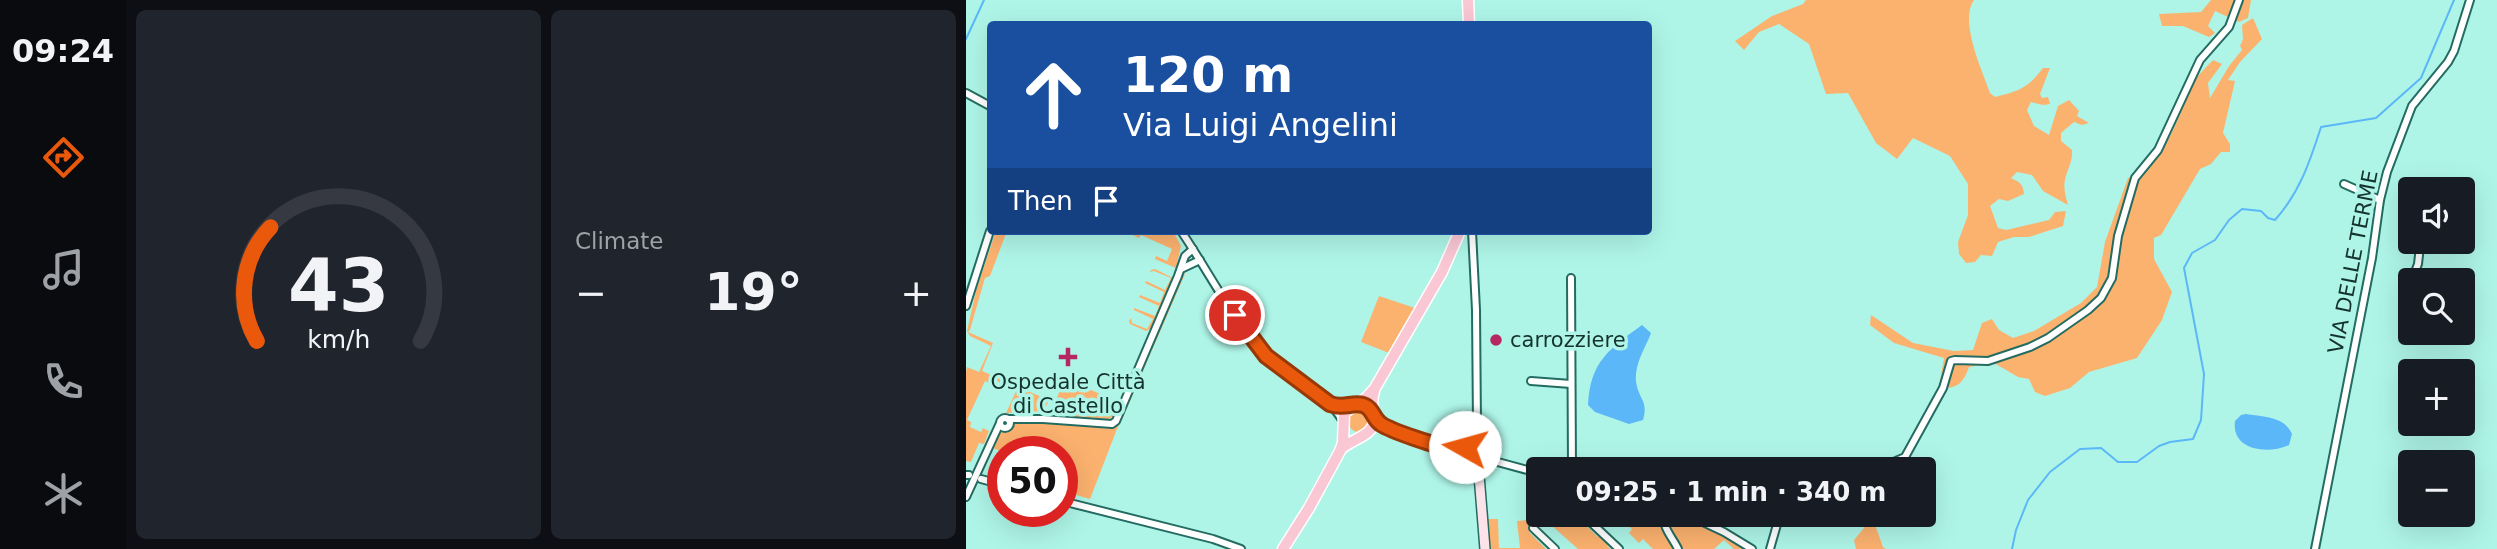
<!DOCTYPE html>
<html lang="en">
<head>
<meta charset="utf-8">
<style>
  :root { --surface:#171b24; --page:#20242c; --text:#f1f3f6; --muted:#9ea1a6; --line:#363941; --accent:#ea580c }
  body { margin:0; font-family:"DejaVu Sans",sans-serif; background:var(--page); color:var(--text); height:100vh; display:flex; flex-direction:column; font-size:26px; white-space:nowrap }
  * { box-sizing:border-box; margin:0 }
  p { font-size:23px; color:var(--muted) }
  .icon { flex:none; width:38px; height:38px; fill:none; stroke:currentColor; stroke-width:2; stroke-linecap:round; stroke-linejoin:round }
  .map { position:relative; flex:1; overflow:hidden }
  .details { display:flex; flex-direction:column; gap:10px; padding:10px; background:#0d0f14; width:840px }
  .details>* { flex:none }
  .top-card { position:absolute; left:21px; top:21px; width:665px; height:214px; border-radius:7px; box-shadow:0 7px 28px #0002; background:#1a4fa0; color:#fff; overflow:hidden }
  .tools { position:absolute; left:1432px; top:177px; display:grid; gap:14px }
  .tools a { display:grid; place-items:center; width:77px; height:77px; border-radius:7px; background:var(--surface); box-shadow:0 7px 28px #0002; font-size:35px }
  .speed { position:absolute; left:21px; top:436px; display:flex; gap:14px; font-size:35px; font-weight:700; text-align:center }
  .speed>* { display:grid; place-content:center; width:91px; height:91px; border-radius:50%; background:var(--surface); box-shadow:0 7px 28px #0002; line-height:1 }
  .speed .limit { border:10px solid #d22; background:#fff; color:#111 }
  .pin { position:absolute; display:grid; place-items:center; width:60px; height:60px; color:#fff; margin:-30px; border:4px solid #fff; border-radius:50%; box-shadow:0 2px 7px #0007 }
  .me { position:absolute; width:77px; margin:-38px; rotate:277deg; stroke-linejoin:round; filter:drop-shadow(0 0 5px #0008) }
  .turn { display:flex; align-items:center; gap:24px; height:147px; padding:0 21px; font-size:32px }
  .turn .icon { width:91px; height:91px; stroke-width:2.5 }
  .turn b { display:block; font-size:49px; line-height:60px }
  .then { display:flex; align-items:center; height:66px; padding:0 21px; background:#0003; gap:14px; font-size:26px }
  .big { font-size:52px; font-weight:700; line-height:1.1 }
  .details .widget { flex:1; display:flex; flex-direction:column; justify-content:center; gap:10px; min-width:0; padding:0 24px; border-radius:10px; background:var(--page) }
  .details .dial { align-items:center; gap:0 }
  .dial svg { height:182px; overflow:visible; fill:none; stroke:var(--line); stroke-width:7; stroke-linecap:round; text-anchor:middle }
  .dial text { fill:var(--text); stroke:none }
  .heat { display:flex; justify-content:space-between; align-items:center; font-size:38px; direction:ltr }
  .details .tiles { flex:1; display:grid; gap:10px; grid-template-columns:repeat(2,1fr) }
  .trip { position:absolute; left:560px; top:457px; width:410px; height:70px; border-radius:7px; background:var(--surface); box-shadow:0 7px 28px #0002; font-weight:700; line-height:70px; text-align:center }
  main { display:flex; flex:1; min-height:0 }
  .tab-bar { display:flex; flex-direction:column; width:126px; justify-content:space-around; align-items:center; background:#090b0e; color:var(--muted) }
  .tab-bar .icon { width:49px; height:49px }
  .tab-bar .active { color:var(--accent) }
  .tab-bar b { font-size:32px; color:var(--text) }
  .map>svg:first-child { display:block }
</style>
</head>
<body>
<main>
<nav class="tab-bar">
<b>09:24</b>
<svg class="icon active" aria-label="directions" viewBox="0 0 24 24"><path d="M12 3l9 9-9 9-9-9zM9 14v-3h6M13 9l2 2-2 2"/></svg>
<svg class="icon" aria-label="music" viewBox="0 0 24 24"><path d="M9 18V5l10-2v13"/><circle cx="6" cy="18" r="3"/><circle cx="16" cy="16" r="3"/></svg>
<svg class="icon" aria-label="phone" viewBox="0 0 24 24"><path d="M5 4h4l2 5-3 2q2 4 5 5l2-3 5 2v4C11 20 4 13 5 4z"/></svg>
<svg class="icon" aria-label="climate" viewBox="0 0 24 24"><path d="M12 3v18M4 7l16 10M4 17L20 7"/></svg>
</nav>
<section class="details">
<div class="tiles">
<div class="widget dial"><svg viewBox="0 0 100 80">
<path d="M14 69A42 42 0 1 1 86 69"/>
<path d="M14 69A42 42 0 0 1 20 19" stroke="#ea580c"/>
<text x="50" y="56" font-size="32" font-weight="700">43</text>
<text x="50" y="72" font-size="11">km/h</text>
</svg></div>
<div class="widget"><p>Climate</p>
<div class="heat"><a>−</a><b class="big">19°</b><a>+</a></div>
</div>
</div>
</section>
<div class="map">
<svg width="1531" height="549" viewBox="0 0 1531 549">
  <rect width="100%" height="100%" fill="#aef5e8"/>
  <!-- green -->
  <g fill="#fcb26f">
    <path d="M840,0H1008C993,21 1016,70 1024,93L1029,97C1053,91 1062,88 1077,68H1084L1074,94L1076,98L1082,97L1084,104L1077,105L1065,102L1061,110L1068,126L1083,135L1092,106L1103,100L1113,111L1111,116L1123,123L1116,125L1108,122L1095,133V141L1106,150C1107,162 1101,169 1099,180C1097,188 1100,197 1102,205L1077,191L1066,175L1051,172L1045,178C1054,182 1057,184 1058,194L1042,201L1033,199L1024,206L1032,228L1040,230L1083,220L1089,212L1100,211L1097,226L1063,237H1048L1032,242L1026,256L1015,255L1009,262L1000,263L993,254L992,242L1002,215V184L984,156L947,138L931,159L910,143L882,93L860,94L843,44L813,24L793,32L778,50L769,41L806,16L837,4Z"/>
    <path d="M1245,0H1285L1282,18L1273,22L1249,11L1242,26L1249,33L1243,37L1217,26H1196L1193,14L1235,12Z"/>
    <path d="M1287,18L1296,39L1274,62L1262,80L1269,81L1257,133L1264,144V152H1255L1245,164L1234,169L1195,235L1188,238V259L1206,292L1196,320L1171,358L1123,372L1104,388L1079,396L1069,392L1063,379L1052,377L1028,363L1003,367C997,384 991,389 973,388L978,358L928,343L904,325L905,315L947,343L988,351L1007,350L1016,323L1026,319L1033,330L1047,338L1068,331L1115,303L1131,287L1139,242L1162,178C1200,167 1212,113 1229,81C1233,73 1241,67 1247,60L1256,64L1242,83L1244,98L1263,66L1276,50L1274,46L1277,39L1276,25Z"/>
    <path d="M30,231H41L24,276L19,278L4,330L2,332L27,343L16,371L46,384L44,387L26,379L23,383L19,381L1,420L5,422L4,427L15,432L17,428L23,431L18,444L13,443L5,462L0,461V372L1,367L13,372L25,346L4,336L1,331L10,291Z"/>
    <path d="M158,231L170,233L171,231H207L215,246L210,268L189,259L190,256L201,261L206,249L175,235L173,238Z"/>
    <path d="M189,269L207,278L186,328L180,331L164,324L163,321L165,318L166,323L181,329L187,319L168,310V308L189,316L193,306L173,297L174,295L194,303L198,292L179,283L180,281L199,290L205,278L188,271L184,272L185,270Z"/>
    <path d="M217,273L219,274L158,415L151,429L124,499L96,491V452H37V473L26,470L34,451L27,448L36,430L48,422H152L186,350L184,349Z"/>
    <path d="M413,296L449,308L423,353L395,342Z"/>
    <path d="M99,379L151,401L152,405L147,417L142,419L83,416Z"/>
    <path d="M52,387L83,400L78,411L40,413Z"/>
    <circle cx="393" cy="421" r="11"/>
    <path d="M572,510V514L585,515L601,525L609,515H618L614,520L632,537L636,533L645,541L641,546L645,549H612L575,516L563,532L580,549H523L521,519H532L533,548H554L551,521L562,520Z"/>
    <path d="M650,515H696L710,549H687L677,539L673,543L663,533L666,529Z"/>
    <path d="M702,515C730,515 759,534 783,549H768L758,540L748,549H715L701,520Z"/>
    <path d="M904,519L908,522L917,547L920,549H890L888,540L898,528V521Z"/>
  </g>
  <!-- water -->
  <g fill="#5bb7f7">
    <path d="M676,325L685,333C679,349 669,362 670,381C672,399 683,401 677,420L663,424L629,412L622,405C624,362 643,349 676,325Z"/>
    <path d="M1280,414C1298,417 1318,416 1326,434L1323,445C1301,455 1265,450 1269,421L1275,415Z"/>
  </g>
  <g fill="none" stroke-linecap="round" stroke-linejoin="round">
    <!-- stream -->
    <g stroke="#5bb7f7" stroke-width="2">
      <path d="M0,39L18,0"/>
      <path d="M1046,549L1050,530L1062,500L1084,472L1114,449L1135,448L1152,462H1171L1193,446L1204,442L1227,439L1235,420L1238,374L1218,268L1226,253L1249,240L1263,220L1276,209L1295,211L1302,218L1309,220C1334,192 1344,161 1355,127L1410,118L1455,78L1488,0"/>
    </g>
    <defs>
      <g id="street">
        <path d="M0,93L24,106"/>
        <path d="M1378,184L1414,200"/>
        <path d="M215,231C243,272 266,319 300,356C323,380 361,391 377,422"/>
        <path d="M506,231L510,310L511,425L517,440"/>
        <path d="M215,269L234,260"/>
        <path d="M1447,277L1452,264L1454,246"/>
        <path d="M605,278L606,469"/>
        <path d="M0,306L24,231"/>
        <path d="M565,381L605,384"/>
        <circle cx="39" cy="423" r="5"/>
        <path d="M42,419H77L146,424L150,421L212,276L219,256L227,249"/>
        <path d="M517,458L572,473"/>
        <path d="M911,469L939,457L977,388L985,361L989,360L1022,361L1064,347L1082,338L1122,310L1135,298L1146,278L1152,236L1169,178L1192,150L1234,60L1263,27L1273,0"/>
        <path d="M0,475H3"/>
        <path d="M15,479L37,485"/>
        <path d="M0,497L34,423"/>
        <path d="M96,501L247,539L275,549"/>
        <path d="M698,514C696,528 707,538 712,549"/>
        <path d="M720,514L758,532L786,549"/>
        <path d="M617,515L653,549"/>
        <path d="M567,528L589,549"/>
        <path d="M804,549L814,514"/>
        <path d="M1349,549L1406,258L1414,200L1421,172L1446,106L1482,62L1488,51L1504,0"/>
      </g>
      <g id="secondary">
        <path d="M408,418L424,429L501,455"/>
        <path d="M485,448C497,446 502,439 511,438L520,443L521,453L513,460L504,458L499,451L500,444"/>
        <path d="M515,459L513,475L519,549"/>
      </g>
      <g id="primary">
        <path d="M502,0L503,24"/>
        <path d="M375,449C385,439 408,436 408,420C408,410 404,402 408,392"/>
        <path d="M317,549L343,508L374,451L377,443L378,413L400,398L409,388L476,272L494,231"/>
      </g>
    </defs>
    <!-- street casing -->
    <use href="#street" stroke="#246c61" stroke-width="10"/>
    <!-- secondary casing -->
    <use href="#secondary" stroke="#246c61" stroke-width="12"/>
    <!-- primary casing -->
    <use href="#primary" stroke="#fff" stroke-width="13"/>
    <!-- street -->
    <use href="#street" stroke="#fff" stroke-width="6"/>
    <!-- secondary -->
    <use href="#secondary" stroke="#fce3ea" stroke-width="9"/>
    <!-- primary -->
    <use href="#primary" stroke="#fac7d5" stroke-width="10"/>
  </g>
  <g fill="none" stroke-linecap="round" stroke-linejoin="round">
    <defs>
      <path id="route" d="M269,315L300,356L364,404C378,409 386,402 397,405C407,408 407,419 415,424C425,431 473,447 484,448C489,448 496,445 500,444L499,447"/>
    </defs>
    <!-- route casing -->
    <use href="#route" stroke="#983908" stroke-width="18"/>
    <!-- route -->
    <use href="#route" stroke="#ea580c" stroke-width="12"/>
  </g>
  <!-- markers -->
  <g fill="#b52861" stroke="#aef5e8" stroke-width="2.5">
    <circle cx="530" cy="340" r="7"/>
    <path d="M98.5 346.5h7v7h7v7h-7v7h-7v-7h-7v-7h7z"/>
  </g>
  <g text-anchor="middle" stroke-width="7" stroke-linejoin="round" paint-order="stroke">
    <!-- street labels -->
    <g font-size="21" fill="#15322d" stroke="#aef5e8">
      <text transform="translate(1387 262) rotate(-79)" y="7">VIA DELLE TERME</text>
    </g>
    <!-- poi labels -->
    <g font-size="21" fill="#15322d" stroke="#aef5e8" text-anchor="start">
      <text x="544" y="347">carrozziere</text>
      <text x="102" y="389" text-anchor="middle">Ospedale Città<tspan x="102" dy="24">di Castello</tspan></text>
    </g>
  </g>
</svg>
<div class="tools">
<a><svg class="icon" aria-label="sound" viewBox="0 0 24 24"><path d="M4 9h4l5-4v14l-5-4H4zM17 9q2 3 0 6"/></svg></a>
<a><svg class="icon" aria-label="search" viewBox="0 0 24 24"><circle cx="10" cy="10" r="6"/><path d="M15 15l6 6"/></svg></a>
<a>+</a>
<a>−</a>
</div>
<div class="speed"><div class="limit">50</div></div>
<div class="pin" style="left:269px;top:315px;background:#d93025"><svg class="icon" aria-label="arrive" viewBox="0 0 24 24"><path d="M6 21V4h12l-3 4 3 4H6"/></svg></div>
<svg class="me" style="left:499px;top:447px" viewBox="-20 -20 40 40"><circle r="19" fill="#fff"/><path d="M0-13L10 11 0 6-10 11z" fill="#ea580c"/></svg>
<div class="trip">09:25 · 1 min · 340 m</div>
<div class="top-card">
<div class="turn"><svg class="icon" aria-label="ahead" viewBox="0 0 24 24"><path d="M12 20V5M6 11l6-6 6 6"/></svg><div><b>120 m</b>Via Luigi Angelini</div></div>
<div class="then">Then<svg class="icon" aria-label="arrive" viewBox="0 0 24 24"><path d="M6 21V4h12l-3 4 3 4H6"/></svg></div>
</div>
</div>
</main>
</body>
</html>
